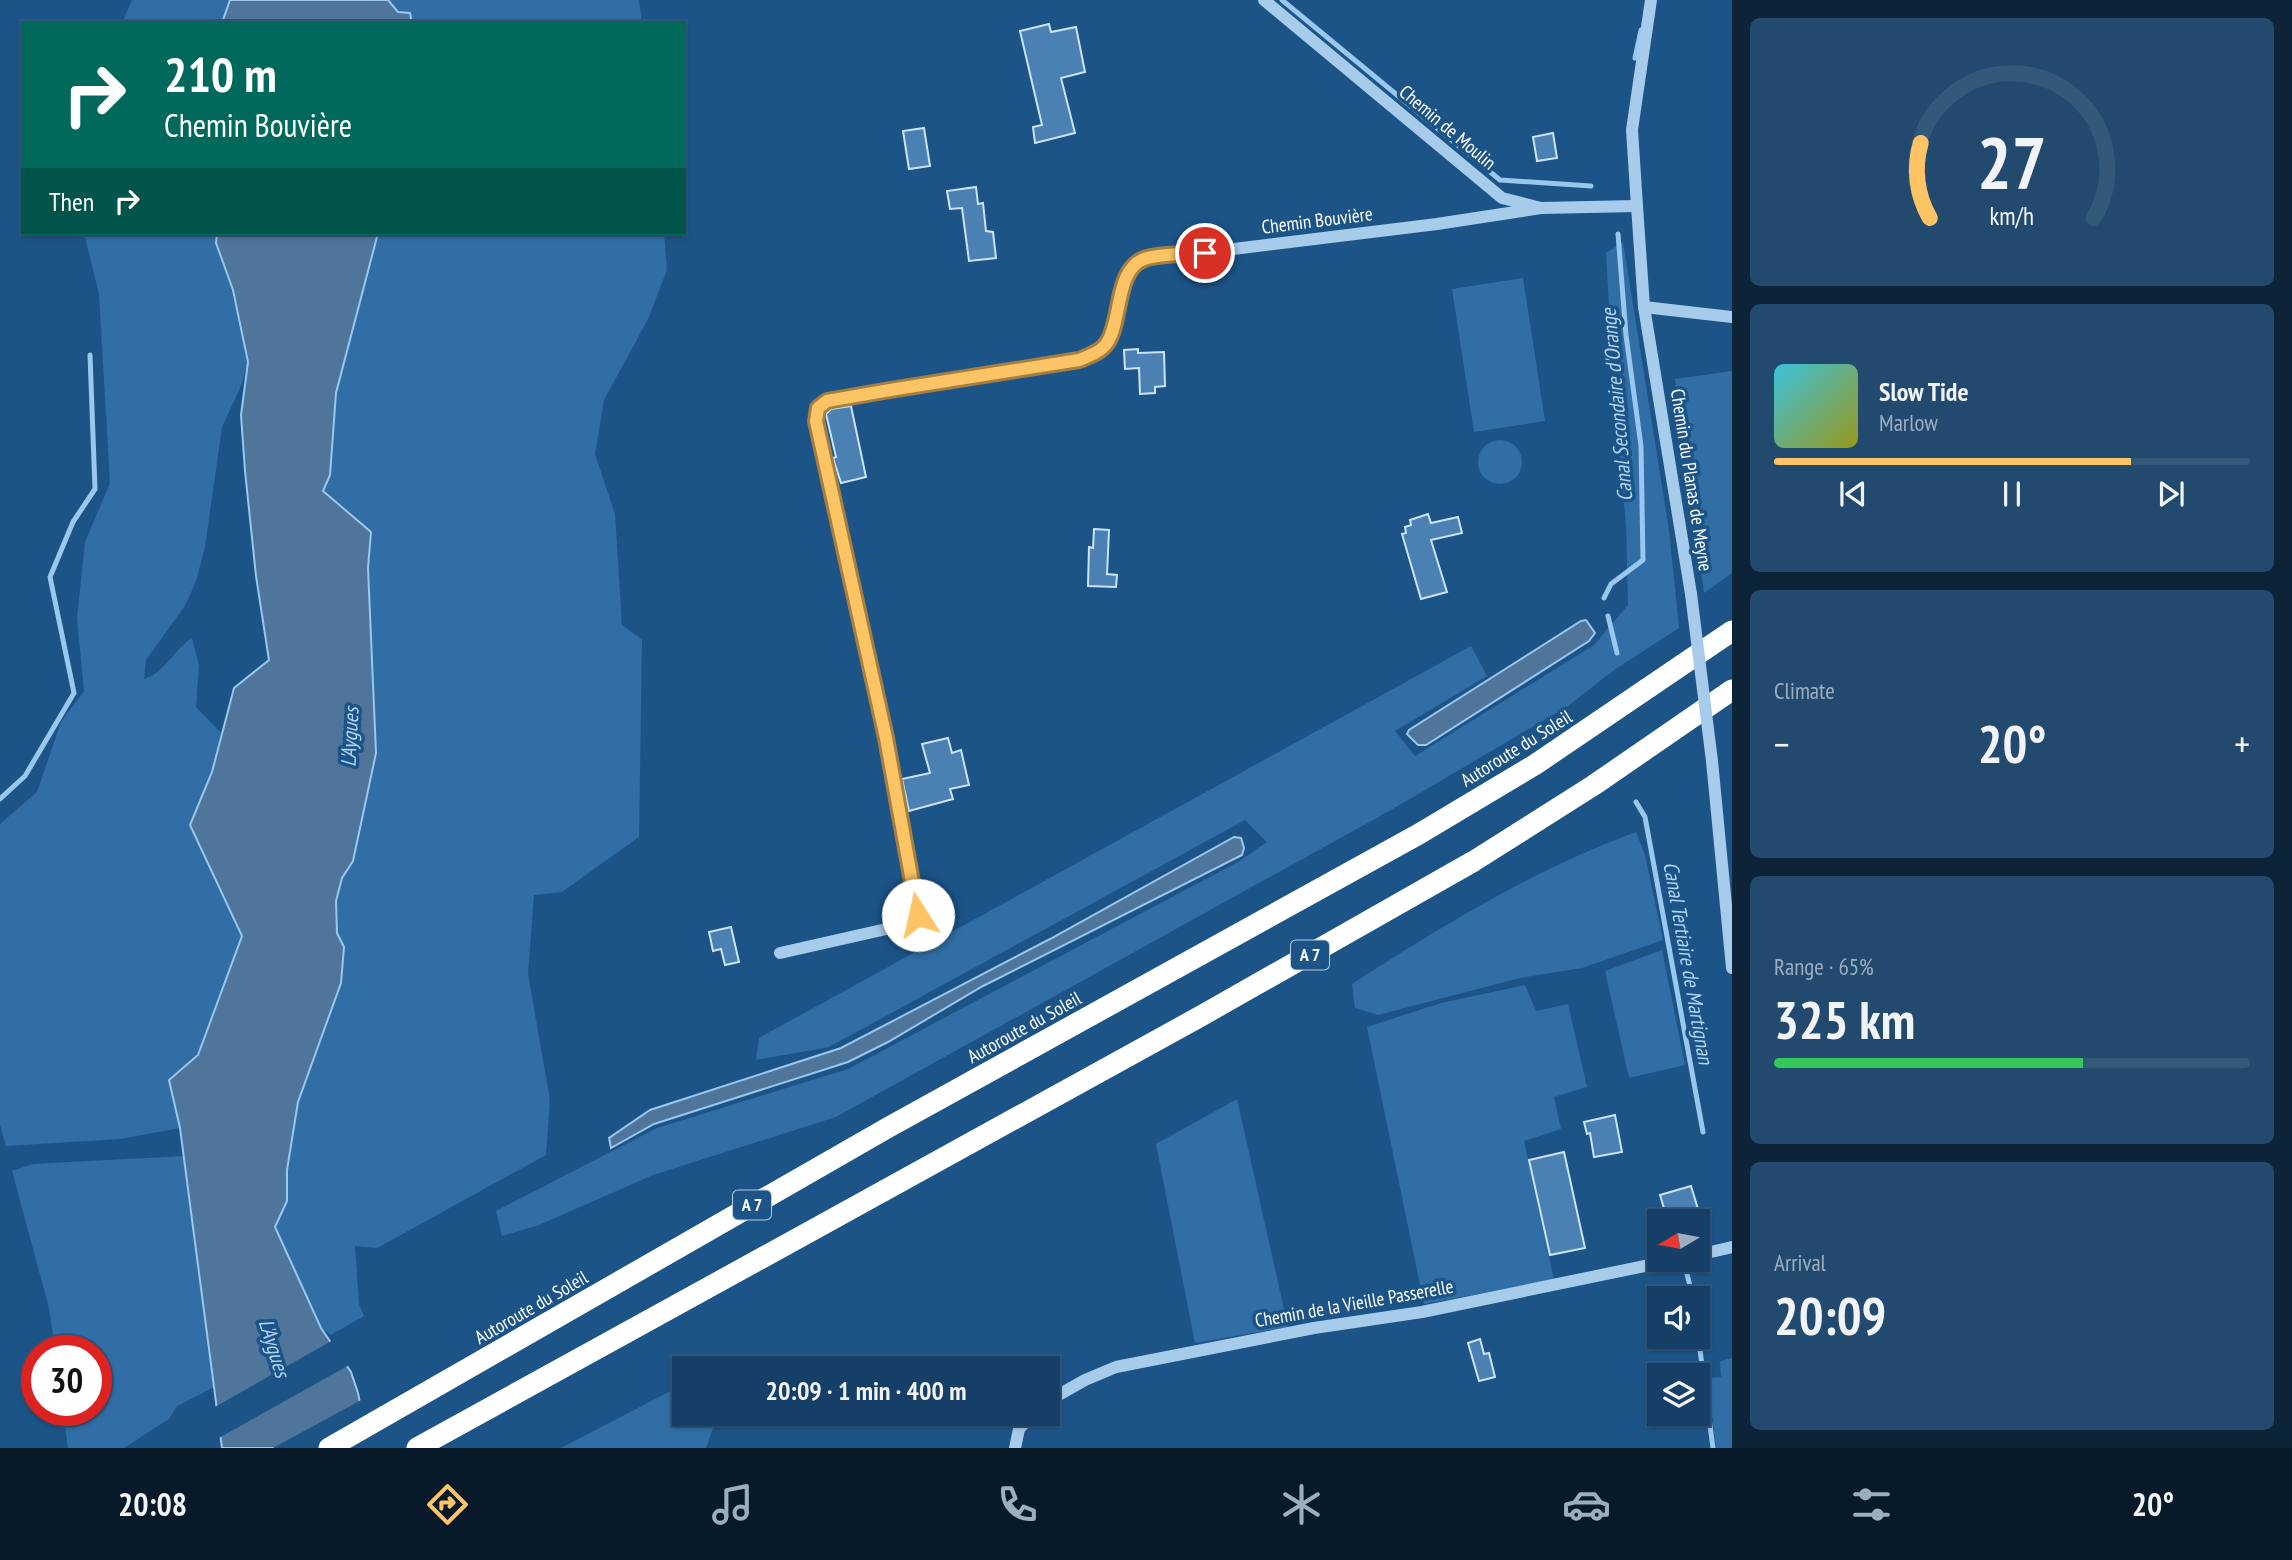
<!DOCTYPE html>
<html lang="en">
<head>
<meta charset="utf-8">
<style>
  :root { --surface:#153f66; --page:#224a6f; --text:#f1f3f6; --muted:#9dafbf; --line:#34587a; --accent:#fcc464 }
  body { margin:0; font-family:"PT Sans Narrow",sans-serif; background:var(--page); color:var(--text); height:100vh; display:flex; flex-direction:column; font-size:26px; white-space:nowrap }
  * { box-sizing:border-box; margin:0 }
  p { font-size:23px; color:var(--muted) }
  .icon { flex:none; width:38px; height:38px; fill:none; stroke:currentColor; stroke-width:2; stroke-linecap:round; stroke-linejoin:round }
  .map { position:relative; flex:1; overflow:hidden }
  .panel { display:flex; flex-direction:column; gap:18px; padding:18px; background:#0c2338; width:560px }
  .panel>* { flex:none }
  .hud { position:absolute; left:21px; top:21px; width:665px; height:214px; border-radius:0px; box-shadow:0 2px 5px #0004,0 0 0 2px var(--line); background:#00695c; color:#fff; overflow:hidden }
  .needle { width:46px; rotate:260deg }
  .buttons { position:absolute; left:1647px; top:1209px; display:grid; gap:14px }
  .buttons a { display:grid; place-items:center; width:63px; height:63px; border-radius:0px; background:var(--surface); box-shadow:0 2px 5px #0004,0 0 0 2px var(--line); font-size:35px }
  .speed { position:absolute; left:21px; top:1335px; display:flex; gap:14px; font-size:35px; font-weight:700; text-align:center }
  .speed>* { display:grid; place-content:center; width:91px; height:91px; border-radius:50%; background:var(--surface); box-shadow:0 2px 5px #0004,0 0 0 2px var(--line); line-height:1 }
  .speed .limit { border:10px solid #d22; background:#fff; color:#111 }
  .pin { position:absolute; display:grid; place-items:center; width:60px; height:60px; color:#fff; margin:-30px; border:4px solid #fff; border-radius:50%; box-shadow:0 2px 7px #0007 }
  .me { position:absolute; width:77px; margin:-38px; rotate:350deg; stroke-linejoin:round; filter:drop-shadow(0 0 5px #0008) }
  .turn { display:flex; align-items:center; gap:24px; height:147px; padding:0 28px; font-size:32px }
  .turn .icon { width:91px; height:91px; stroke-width:2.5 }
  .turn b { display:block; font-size:49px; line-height:60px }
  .then { display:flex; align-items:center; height:66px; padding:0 28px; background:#0003; gap:14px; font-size:26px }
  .big { font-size:52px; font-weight:700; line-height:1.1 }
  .panel .card { flex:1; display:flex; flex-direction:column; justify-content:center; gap:10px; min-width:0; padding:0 24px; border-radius:10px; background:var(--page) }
  .panel .dial { align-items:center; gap:0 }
  .dial svg { height:182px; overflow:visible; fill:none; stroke:var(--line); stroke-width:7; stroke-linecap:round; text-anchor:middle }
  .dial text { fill:var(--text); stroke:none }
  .song { display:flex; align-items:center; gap:21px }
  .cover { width:84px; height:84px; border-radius:10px; background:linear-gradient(135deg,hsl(190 70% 55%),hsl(60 70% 35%)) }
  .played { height:7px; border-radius:4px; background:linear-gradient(90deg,var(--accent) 75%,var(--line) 75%) }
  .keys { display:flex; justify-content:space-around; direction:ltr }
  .heat { display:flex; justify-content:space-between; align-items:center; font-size:38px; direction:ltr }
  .charge { height:10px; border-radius:5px; background:linear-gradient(90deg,#34c759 65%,var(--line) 0) }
  .trip { position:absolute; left:672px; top:1356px; width:388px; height:70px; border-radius:0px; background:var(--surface); box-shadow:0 2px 5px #0004,0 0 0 2px var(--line); font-weight:700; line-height:70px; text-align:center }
  .menu { display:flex; height:112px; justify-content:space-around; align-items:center; background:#081929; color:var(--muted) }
  .menu .icon { width:49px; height:49px }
  .menu .active { color:var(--accent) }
  .menu b { font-size:32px; color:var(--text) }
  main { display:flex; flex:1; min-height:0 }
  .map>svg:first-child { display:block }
</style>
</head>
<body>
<main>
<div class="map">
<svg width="1732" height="1448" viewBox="0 0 1732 1448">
  <rect width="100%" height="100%" fill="#1c5488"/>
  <!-- green -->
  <g fill="#306ea5">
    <path d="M132,0H230L222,23H122Z"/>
    <path d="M388,0H639L642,23H412L410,13L398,12Z"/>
    <path d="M84,233H217L216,243L233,290L248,362L241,386L222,427L205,547L196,581L186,604L146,660L144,679C166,672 173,650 192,638L199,665L196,707L221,733L212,772L190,825L242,936L198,1055L169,1080L180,1128L120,1139L6,1146L0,1125V824L37,792L61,722L84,691L77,618L85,542L110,483L99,294Z"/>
    <path d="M378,233H664L667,270L648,319L604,400L595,454L615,514L622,625L642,640L639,837L562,892L534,895L528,974L550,1100L546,1155L377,1248L355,1246L359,1304L364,1316L331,1335L321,1328L275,1227L287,1201V1170L298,1102L341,983L344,947L337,933L336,901L342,878L353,861L376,753L368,568L371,532L323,491L330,475L336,393Z"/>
    <path d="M1623,242L1669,530L1679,628L1614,670L1568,706L1391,810L836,1117L653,1175L539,1225L502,1236L496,1211L657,1128L848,1069L1238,862L1267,842L1245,820L829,1047L756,1060L759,1038L1471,646L1487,676L1395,731L1415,756L1594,645L1628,605L1626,525L1614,397L1606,253Z"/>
    <path d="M1523,278L1545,421L1474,432L1452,289Z"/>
    <path d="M1732,371V573L1704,593L1675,379Z"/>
    <circle cx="1500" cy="462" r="22"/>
    <path d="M1636,832L1645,855L1663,940L1582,968L1520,978L1378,1015L1355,1008L1352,984C1442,926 1535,869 1636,832Z"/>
    <path d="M1662,950L1685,1065L1629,1078L1605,971Z"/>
    <path d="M1525,985L1536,1011L1568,1004L1587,1087L1554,1097L1561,1129L1524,1141L1554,1280L1424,1304L1367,1027L1441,1003Z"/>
    <path d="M1237,1099L1288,1327L1195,1343L1156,1144Z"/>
    <path d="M183,1156L214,1387L177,1406L169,1419L124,1448H68L63,1411L96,1410V1351H55L49,1308L12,1171L33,1164Z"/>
    <path d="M1732,1358V1448H1716L1708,1378L1721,1377L1720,1361Z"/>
    <path d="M684,1384V1414H718L706,1448H561Z"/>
  </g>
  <!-- water -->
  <g fill="#4f759b" stroke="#99c7ed" stroke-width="2">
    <path d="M230,0H388L398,12L410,13L412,23H222Z"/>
    <path d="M217,233H378L336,393L330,475L323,491L371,532L368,568L376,753L353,861L342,878L336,901L337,933L344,947L341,983L298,1102L287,1170V1201L275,1227L321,1328L351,1372L358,1393L369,1448H222L180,1128L169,1080L198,1055L242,936L190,825L212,772L234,688L269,660L256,576L245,471L241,415L248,362L233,290L216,243Z"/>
    <path d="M1586,620L1595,633L1589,641L1426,745H1418L1407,734L1409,730L1581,621Z"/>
    <path d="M1234,837L1241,838L1244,848L1242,855L983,986L888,1042L848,1062L654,1124L611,1148L609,1138L650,1110L841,1048L1050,939Z"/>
  </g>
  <!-- pier -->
  <g fill="#1c5488">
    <path d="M335,1339L351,1364L217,1439L213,1408Z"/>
    <path d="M363,1399L372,1448H273Z"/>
  </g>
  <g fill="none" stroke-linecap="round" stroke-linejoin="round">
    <!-- stream -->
    <g stroke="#99c7ed" stroke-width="5">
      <path d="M1282,0L1500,180L1591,186"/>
      <path d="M1635,58L1641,30"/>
      <path d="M1604,598L1611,584L1643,560L1641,446L1626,335L1618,234"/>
      <path d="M1608,616L1617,653"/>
      <path d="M0,799L25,776L74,693L50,577L73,522L95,489L90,355"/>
      <path d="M1636,802L1645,817L1703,1132"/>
      <path d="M1686,1270L1693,1298"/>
      <path d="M1698,1335L1713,1448"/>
    </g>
  </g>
  <!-- building -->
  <g fill="#4a81b2" stroke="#cbe3f8" stroke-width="2">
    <path d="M1049,24L1051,32L1076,27L1085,72L1061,78L1075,133L1035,143L1033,127L1042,125L1020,31Z"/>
    <path d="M924,128L930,166L909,169L903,131Z"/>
    <path d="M1553,133L1557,158L1537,161L1533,137Z"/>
    <path d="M976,187L978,204L983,203L986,231L993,232L996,258L969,261L962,208L950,209L947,191Z"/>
    <path d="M1138,349V353L1164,352L1165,386L1155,387V393L1140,394L1139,368L1125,369L1124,350Z"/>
    <path d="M851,406L866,477L841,483L833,458L836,457L826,414L831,409Z"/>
    <path d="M1428,514L1431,523L1458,517L1462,533L1431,540L1447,592L1421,599L1402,534L1406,533L1405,527L1411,525L1410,520Z"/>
    <path d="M1094,529L1109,530L1107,574L1117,575L1116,587L1088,586L1089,547L1093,548Z"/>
    <path d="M948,738L952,753L961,750L969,785L950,789L953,799L909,811L902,779L930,773L922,744Z"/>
    <path d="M731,927L739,962L725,965L721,949L713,951L709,932Z"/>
    <path d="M1615,1115L1622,1152L1594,1157L1590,1133L1587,1134L1584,1122Z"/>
    <path d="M1564,1152L1585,1248L1550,1255L1529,1160Z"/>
    <path d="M1691,1186L1702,1222H1671L1669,1215H1666L1660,1195Z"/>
    <path d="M1480,1339L1484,1354L1489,1353L1495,1377L1479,1381L1468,1343Z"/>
  </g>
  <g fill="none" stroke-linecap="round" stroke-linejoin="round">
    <!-- minor -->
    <g stroke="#a6cbeb" stroke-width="12">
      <path d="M1264,0L1502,198L1541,208L1637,206"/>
      <path d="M1651,0L1632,130L1637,206L1644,307L1691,594"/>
      <path d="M1644,307L1732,317"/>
      <path d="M1712,761L1732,968"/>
      <path d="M780,953L904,925L918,915L886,738L816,421L818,408L827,401L1079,360L1095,353L1107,342L1126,279L1132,267L1144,260L1437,224L1541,208"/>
      <path d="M1698,1255L1732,1247"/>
      <path d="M1048,1401L1085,1380L1116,1367L1314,1328L1422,1312L1674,1260"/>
      <path d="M1015,1448L1019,1429L1032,1414"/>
    </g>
    <!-- highway -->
    <g stroke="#fff" stroke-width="21">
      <path d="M329,1448L889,1127L1419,834L1536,764L1732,631"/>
      <path d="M417,1448L1201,1016L1474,861L1594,785L1732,690"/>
    </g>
    <!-- minor-bridge -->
    <path stroke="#a6cbeb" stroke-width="12" d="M1691,594L1712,761"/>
  </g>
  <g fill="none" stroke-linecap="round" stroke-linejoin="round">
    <defs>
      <path id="route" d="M918,915L886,738L816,421L818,408L827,401L890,390L1079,360C1089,356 1101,352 1107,343C1122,321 1115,270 1144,259C1162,253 1186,255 1205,253"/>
    </defs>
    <!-- route casing -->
    <use href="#route" stroke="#a47f41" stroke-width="18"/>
    <!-- route -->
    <use href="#route" stroke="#fcc464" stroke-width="12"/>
  </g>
  <g text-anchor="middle" stroke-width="7" stroke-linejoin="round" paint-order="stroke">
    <!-- shield labels -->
    <g fill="#1c5488" stroke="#bbccdb" stroke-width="2">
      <rect x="1291" y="940.5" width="38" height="29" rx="5"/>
      <rect x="733" y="1190.5" width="38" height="29" rx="5"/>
    </g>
    <g font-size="18" font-weight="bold" fill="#fff">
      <text x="1310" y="961">A 7</text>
      <text x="752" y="1211">A 7</text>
    </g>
    <!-- street labels -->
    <g font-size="19" fill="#fff" stroke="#1c5488">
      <text transform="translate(1448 127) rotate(40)" y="7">Chemin de Moulin</text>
      <text transform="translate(1317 220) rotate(-7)" y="7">Chemin Bouvière</text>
      <text transform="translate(1692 480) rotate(81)" y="7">Chemin du Planas de Meyne</text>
      <text transform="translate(1516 748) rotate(-32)" y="7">Autoroute du Soleil</text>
      <text transform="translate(1024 1027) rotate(-29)" y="7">Autoroute du Soleil</text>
      <text transform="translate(1354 1303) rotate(-10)" y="7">Chemin de la Vieille Passerelle</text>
      <text transform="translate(531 1307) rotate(-30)" y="7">Autoroute du Soleil</text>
    </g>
    <!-- water labels -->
    <g font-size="21" font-style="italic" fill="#b1d4f3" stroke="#1c5488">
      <text transform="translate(1617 405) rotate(-95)" y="7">Canal Secondaire d'Orange</text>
      <text transform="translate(350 737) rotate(-87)" y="7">L'Aygues</text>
      <text transform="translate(1688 963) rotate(80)" y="7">Canal Tertiaire de Martignan</text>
      <text transform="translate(274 1348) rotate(73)" y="7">L'Aygues</text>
    </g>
  </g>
</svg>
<div class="buttons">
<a><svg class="needle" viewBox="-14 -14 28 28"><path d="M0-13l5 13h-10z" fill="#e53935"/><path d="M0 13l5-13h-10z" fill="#9dafbf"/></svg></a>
<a><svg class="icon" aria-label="sound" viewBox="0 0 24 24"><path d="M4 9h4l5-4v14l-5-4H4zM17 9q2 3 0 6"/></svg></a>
<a><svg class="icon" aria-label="layers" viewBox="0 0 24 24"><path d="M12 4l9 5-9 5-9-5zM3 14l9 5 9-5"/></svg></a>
</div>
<div class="speed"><div class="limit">30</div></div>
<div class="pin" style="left:1205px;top:253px;background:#d93025"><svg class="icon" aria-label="arrive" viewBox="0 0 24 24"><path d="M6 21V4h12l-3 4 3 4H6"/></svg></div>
<svg class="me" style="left:918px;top:915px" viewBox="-20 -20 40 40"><circle r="19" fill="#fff"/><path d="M0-13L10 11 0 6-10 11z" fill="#fcc464"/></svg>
<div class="trip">20:09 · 1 min · 400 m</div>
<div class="hud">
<div class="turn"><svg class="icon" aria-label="right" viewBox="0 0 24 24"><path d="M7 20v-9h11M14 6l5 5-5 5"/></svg><div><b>210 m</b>Chemin Bouvière</div></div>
<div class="then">Then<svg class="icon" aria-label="right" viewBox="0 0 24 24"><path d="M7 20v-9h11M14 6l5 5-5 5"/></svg></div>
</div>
</div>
<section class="panel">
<div class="card dial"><svg viewBox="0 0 100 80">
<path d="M14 69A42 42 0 1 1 86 69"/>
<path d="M14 69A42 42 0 0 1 10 36" stroke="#fcc464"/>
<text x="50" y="56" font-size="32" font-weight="700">27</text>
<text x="50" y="72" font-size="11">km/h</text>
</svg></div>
<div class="card">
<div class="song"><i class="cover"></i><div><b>Slow Tide</b><p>Marlow</p></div></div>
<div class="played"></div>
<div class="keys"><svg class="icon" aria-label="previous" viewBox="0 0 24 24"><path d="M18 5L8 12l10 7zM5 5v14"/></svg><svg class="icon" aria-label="pause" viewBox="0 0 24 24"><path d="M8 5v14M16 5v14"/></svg><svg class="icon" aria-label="next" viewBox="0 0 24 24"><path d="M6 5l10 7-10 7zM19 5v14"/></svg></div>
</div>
<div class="card"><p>Climate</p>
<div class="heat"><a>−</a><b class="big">20°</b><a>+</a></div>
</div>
<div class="card"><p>Range · 65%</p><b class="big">325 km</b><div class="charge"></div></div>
<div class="card"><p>Arrival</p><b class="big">20:09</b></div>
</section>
</main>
<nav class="menu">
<b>20:08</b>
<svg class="icon active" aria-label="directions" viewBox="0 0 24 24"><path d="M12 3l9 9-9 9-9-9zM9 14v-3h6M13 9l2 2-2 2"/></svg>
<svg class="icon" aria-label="music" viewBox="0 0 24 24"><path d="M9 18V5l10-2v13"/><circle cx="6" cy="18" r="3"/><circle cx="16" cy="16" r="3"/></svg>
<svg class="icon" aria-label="phone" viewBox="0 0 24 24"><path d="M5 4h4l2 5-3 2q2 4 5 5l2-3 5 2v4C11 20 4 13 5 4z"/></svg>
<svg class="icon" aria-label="climate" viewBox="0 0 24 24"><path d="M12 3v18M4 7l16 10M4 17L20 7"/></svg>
<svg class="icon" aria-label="car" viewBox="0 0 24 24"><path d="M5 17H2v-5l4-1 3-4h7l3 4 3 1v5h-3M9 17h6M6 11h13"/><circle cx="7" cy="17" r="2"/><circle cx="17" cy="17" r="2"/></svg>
<svg class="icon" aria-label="filters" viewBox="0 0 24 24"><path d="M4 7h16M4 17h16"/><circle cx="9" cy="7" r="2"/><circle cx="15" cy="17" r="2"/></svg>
<b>20°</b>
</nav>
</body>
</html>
